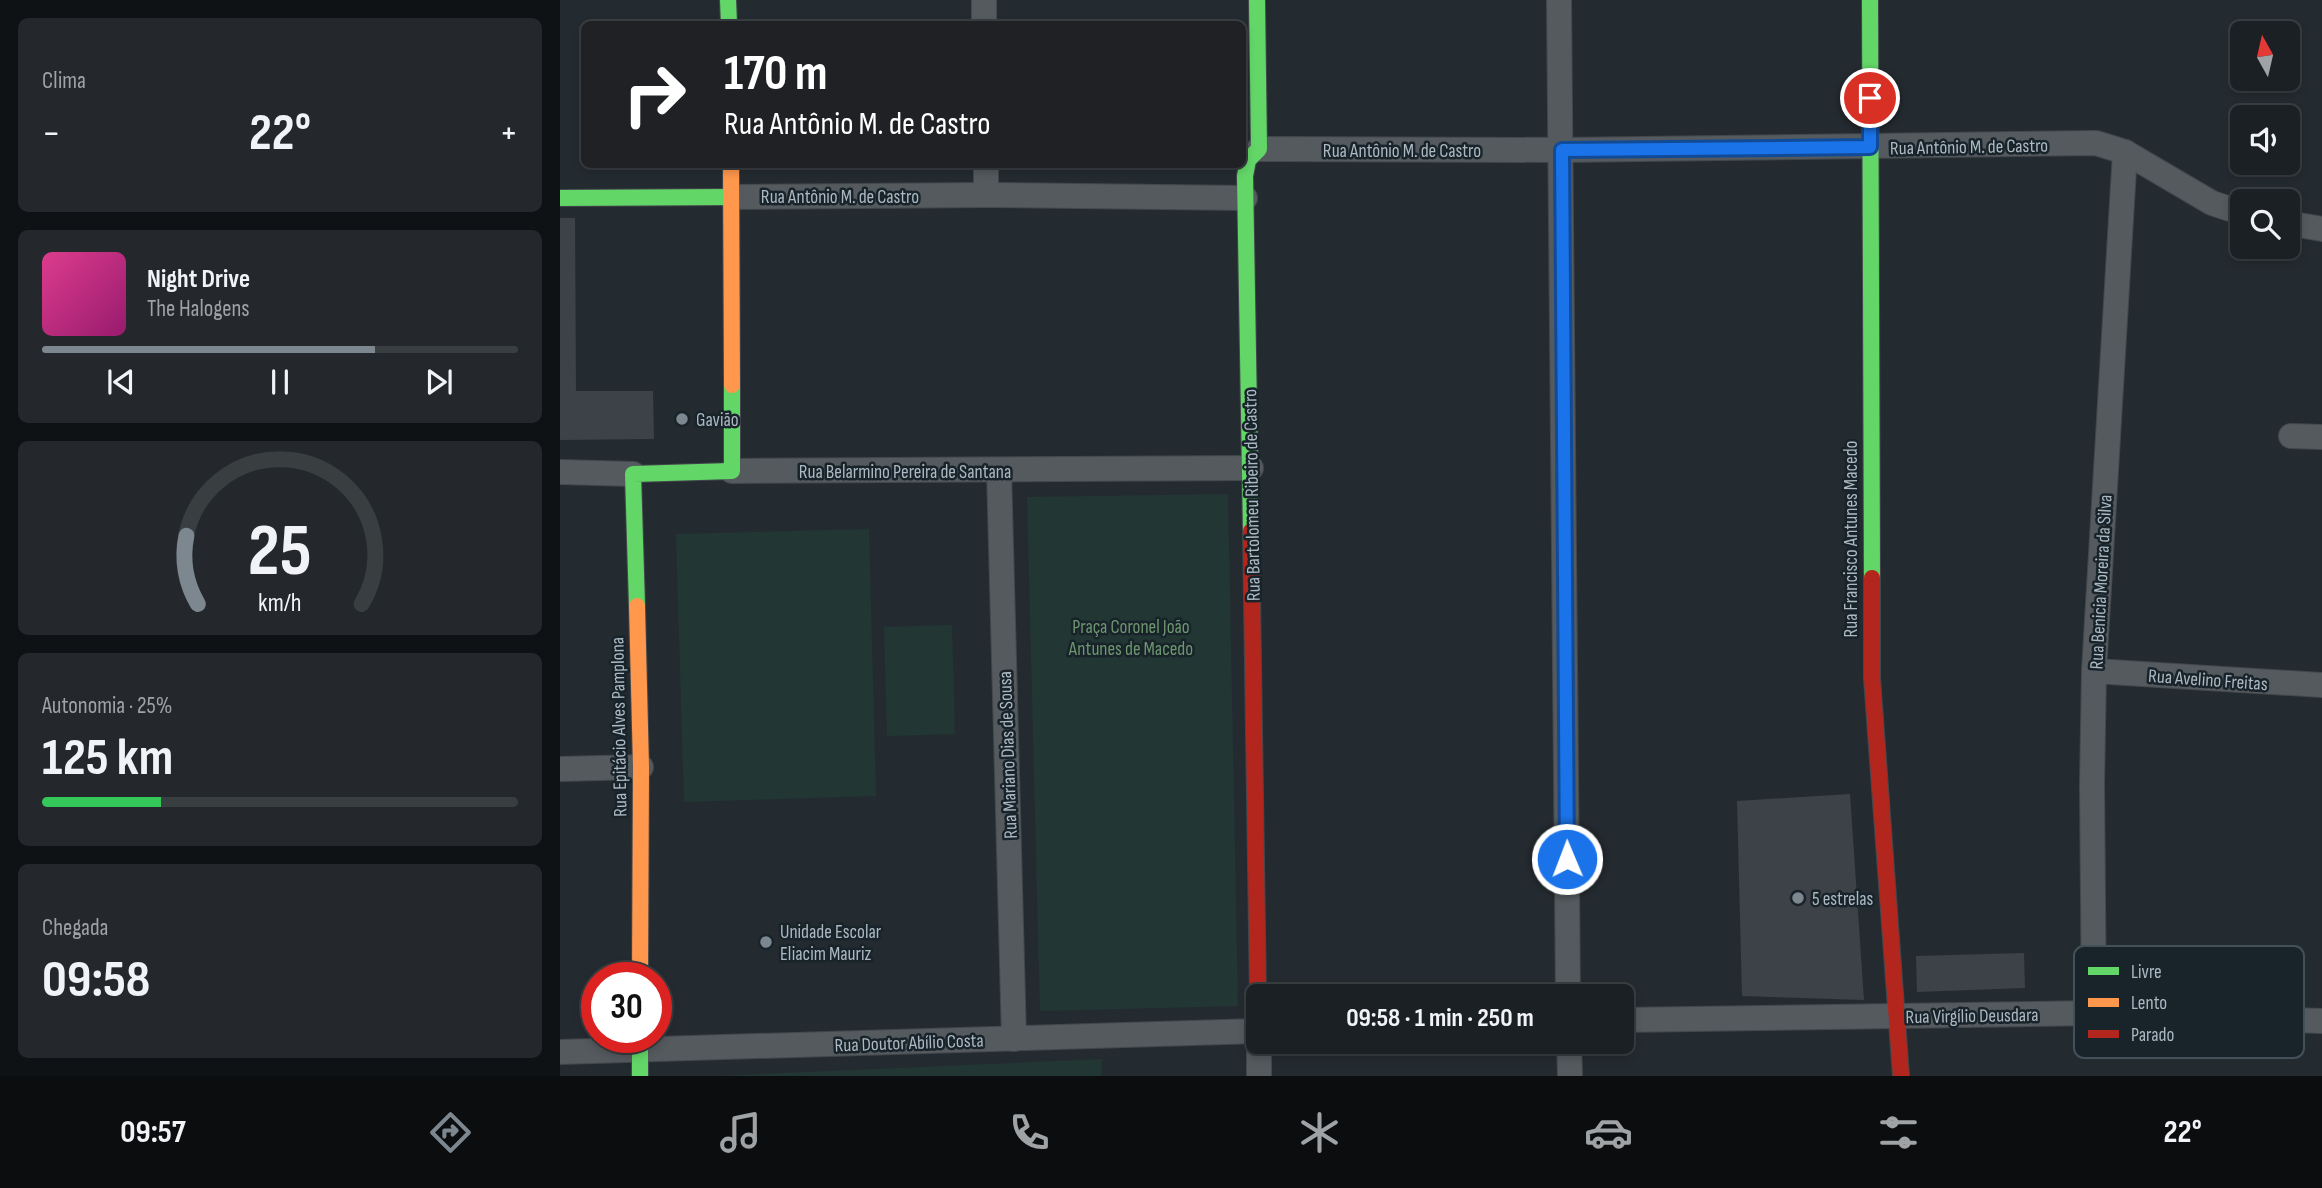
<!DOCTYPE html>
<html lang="pt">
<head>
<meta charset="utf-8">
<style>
  :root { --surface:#1b2024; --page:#24282c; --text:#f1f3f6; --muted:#a0a3a6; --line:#393e41; --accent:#7c8790 }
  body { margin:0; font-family:"Sofia Sans Condensed",sans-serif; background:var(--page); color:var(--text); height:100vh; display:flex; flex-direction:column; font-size:26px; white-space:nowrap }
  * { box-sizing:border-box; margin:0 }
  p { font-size:23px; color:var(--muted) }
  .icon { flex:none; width:38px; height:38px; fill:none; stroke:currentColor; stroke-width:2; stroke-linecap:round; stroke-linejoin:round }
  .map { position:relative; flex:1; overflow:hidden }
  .panel { display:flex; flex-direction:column; gap:18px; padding:18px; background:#0f1214; width:560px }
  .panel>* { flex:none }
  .top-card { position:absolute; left:21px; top:21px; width:665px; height:147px; border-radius:10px; box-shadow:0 4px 10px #0003,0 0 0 2px var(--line); background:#202124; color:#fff; overflow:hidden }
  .needle { width:46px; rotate:352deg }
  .buttons { position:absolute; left:1670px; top:21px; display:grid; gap:14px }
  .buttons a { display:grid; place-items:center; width:70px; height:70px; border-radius:10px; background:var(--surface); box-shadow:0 4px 10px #0003,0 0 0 2px var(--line); font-size:35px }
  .speed { position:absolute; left:21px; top:962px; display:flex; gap:14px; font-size:35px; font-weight:700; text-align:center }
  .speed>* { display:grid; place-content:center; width:91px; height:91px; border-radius:50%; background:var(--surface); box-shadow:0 4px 10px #0003,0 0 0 2px var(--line); line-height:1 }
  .speed .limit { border:10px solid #d22; background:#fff; color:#111 }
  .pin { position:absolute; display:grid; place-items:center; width:60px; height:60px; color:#fff; margin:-30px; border:4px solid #fff; border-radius:50%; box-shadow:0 2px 7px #0007 }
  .me { position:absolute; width:77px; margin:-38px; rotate:359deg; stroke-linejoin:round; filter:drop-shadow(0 0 5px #0008) }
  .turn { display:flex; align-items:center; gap:24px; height:147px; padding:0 28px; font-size:32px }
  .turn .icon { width:91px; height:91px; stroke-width:2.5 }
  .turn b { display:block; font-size:49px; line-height:60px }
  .big { font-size:52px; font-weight:700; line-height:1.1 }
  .panel .tile { flex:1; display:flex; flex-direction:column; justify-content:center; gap:10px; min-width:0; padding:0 24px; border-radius:10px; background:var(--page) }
  .panel .dial { align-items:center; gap:0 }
  .dial svg { height:182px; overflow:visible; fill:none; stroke:var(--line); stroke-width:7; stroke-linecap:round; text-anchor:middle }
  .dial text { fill:var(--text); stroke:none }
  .song { display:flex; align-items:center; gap:21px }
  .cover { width:84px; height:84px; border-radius:10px; background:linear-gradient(135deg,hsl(330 70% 55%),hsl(320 70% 35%)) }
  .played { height:7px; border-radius:4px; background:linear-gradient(90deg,var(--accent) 70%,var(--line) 70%) }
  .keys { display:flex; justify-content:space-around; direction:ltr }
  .heat { display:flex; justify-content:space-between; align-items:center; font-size:38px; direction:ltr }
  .charge { height:10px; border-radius:5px; background:linear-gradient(90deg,#34c759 25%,var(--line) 0) }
  .trip { position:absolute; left:686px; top:984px; width:388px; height:70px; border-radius:10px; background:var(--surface); box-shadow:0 4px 10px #0003,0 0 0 2px var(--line); font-weight:700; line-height:70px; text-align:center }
  .tabs { display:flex; height:112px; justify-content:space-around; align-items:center; background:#0b0d0e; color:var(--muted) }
  .tabs .icon { width:49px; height:49px }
  .tabs .current { color:var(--accent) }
  .tabs b { font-size:32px; color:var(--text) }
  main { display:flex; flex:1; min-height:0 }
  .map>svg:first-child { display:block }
</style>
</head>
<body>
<main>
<section class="panel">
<div class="tile"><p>Clima</p>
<div class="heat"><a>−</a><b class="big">22°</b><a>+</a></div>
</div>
<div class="tile">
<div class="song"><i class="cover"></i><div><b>Night Drive</b><p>The Halogens</p></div></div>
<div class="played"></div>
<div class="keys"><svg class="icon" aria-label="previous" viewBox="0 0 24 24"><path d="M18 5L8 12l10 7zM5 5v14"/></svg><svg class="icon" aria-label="pause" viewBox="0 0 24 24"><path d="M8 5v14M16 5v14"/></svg><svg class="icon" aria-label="next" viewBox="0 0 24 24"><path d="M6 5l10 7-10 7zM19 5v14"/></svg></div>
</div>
<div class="tile dial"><svg viewBox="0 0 100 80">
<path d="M14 69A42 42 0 1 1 86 69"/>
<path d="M14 69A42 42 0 0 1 9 39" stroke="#7c8790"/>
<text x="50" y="56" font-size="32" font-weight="700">25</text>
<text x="50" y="72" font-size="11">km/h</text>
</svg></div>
<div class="tile"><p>Autonomia · 25%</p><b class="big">125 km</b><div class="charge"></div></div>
<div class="tile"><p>Chegada</p><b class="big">09:58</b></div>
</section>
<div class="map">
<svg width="1762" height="1076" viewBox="0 0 1762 1076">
  <rect width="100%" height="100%" fill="#242b30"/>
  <!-- green -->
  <g fill="#223634">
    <path d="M668,494L678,1006L480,1011L467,497Z"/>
    <path d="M309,529L316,796L124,802L116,534Z"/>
    <path d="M392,625L395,734L327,736L324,627Z"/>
    <path d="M542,1059L541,1076H157L541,1059Z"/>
  </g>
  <!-- building -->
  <g fill="#3c4247">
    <path d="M0,218H15L16,391H93L94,439L0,440Z"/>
    <path d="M1290,794L1304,1000L1182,996L1177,801Z"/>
    <path d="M1464,953L1465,988L1357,992L1356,956Z"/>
  </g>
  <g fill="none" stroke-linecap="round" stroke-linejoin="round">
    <defs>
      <g id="street">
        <path d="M424,0V24"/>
        <path d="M999,0L1008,996"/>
        <path d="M699,149L1002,150L1536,143L1565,152L1652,203L1682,213"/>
        <path d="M426,164V195"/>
        <path d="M171,197L426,195L685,198"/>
        <path d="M1727,223L1762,229"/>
        <path d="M1731,436L1762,437"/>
        <path d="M439,470L454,1039"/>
        <path d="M172,471L691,468"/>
        <path d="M0,472L73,474"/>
        <path d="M1534,671L1762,685"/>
        <path d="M0,769L81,767"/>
        <path d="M1534,1013L1532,784L1534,671L1565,152"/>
        <path d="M1062,1020L1534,1013L1762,1021"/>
        <path d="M699,1041V1076"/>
        <path d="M1009,1041L1010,1076"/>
        <path d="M0,1052L698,1031"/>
      </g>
      <g id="fast">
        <path d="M168,0L169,24"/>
        <path d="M1310,0L1312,578"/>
        <path d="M0,198L171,197"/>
        <path d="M691,531L685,176L688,160L699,149L697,0"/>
        <path d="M77,606L73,474L172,471V385"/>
        <path d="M80,1038V1076"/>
      </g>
      <g id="slow">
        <path d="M171,164L172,385"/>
        <path d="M77,606L81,767L80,978"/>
      </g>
      <g id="jam">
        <path d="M691,531L698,996"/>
        <path d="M1312,578V678L1341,1076"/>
      </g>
    </defs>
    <!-- street casing -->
    <use href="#street" stroke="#42474b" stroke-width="26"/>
    <!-- fast casing -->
    <use href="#fast" stroke="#42474b" stroke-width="18"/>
    <!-- slow casing -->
    <use href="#slow" stroke="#42474b" stroke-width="18"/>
    <!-- jam casing -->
    <use href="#jam" stroke="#42474b" stroke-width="18"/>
    <!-- street -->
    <use href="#street" stroke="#545a5e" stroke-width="24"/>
    <!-- fast -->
    <use href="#fast" stroke="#63d668" stroke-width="16"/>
    <!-- slow -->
    <use href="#slow" stroke="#ff974d" stroke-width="16"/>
    <!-- jam -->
    <use href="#jam" stroke="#b3261e" stroke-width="16"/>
  </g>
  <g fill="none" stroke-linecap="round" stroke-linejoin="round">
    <defs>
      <path id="route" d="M1007,859L1002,150L1310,147V98"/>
    </defs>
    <!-- route casing -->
    <use href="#route" stroke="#114b97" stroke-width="18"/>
    <!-- route -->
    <use href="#route" stroke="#1a73e8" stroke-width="12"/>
  </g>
  <!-- markers -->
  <g fill="#7c8790" stroke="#18232a" stroke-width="2.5">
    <circle cx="122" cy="419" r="7"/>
    <circle cx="1238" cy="898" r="7"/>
    <circle cx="206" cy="942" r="7"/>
  </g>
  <g text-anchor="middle" stroke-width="5" stroke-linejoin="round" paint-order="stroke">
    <!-- street labels -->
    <g font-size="19" fill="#acb9c3" stroke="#18232a">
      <text transform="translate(1409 146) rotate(-1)" y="7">Rua Antônio M. de Castro</text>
      <text x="842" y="157">Rua Antônio M. de Castro</text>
      <text x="280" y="203">Rua Antônio M. de Castro</text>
      <text x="345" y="478">Rua Belarmino Pereira de Santana</text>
      <text transform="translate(691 495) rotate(-91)" y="7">Rua Bartolomeu Ribeiro de Castro</text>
      <text transform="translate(1290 539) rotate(-90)" y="7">Rua Francisco Antunes Macedo</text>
      <text transform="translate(1540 582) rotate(-87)" y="7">Rua Benicia Moreira da Silva</text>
      <text transform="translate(1648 679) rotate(4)" y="7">Rua Avelino Freitas</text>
      <text transform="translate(58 727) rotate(-91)" y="7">Rua Epitácio Alves Pamplona</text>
      <text transform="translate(447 755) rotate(-92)" y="7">Rua Mariano Dias de Sousa</text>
      <text transform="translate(1412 1015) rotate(-1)" y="7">Rua Virgílio Deusdara</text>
      <text transform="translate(349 1042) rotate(-2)" y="7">Rua Doutor Abílio Costa</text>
    </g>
    <!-- poi labels -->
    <g font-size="19" fill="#acb9c3" stroke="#18232a" text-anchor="start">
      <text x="136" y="426">Gavião</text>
      <text x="1252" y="905">5 estrelas</text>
      <text x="220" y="938">Unidade Escolar<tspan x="220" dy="22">Eliacim Mauriz</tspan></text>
    </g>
    <!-- park labels -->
    <g font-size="19" fill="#6d976f" stroke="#18232a">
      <text x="571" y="633">Praça Coronel João<tspan x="571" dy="22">Antunes de Macedo</tspan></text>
    </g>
  </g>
  <!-- legend -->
  <rect x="1514" y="946" width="230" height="112" rx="10" fill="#18232a" stroke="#445058" stroke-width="2"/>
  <rect x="1528" y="967" width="31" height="8" fill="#63d668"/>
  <rect x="1528" y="998" width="31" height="9" fill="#ff974d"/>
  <rect x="1528" y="1030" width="31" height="8" fill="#b3261e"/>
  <g font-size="19" fill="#acb9c3">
    <text x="1571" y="978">Livre</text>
    <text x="1571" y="1009">Lento</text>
    <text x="1571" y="1041">Parado</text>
  </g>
</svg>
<div class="buttons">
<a><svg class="needle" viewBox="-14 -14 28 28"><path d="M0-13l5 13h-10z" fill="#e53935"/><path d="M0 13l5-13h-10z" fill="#a0a3a6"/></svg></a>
<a><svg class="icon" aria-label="sound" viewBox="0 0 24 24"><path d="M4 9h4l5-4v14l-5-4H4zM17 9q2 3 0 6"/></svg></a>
<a><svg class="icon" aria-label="search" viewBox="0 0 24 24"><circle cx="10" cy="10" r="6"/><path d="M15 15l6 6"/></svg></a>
</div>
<div class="speed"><div class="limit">30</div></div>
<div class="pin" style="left:1310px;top:98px;background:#d93025"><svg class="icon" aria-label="arrive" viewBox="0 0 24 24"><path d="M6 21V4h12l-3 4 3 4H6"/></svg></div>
<svg class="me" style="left:1007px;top:859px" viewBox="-20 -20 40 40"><circle r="17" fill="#1a73e8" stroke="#fff" stroke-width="3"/><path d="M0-11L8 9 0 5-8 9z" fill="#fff"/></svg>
<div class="trip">09:58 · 1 min · 250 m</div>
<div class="top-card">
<div class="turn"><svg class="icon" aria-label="right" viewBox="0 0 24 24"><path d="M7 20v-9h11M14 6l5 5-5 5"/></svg><div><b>170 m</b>Rua Antônio M. de Castro</div></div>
</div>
</div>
</main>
<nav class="tabs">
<b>09:57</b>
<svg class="icon current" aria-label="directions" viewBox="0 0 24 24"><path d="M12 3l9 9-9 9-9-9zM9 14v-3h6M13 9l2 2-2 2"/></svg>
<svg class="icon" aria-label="music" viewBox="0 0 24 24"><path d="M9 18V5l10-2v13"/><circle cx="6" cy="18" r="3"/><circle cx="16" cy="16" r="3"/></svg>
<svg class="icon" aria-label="phone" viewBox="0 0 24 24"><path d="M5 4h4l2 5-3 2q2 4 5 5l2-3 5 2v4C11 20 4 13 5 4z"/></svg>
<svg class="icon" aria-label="climate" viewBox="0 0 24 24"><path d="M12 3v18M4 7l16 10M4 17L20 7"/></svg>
<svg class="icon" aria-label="car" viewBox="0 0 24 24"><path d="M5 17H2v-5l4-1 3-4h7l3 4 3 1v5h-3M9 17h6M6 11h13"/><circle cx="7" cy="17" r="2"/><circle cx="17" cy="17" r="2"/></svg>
<svg class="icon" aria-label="filters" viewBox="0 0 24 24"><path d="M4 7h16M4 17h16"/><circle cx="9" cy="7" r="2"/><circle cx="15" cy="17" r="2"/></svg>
<b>22°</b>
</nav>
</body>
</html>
